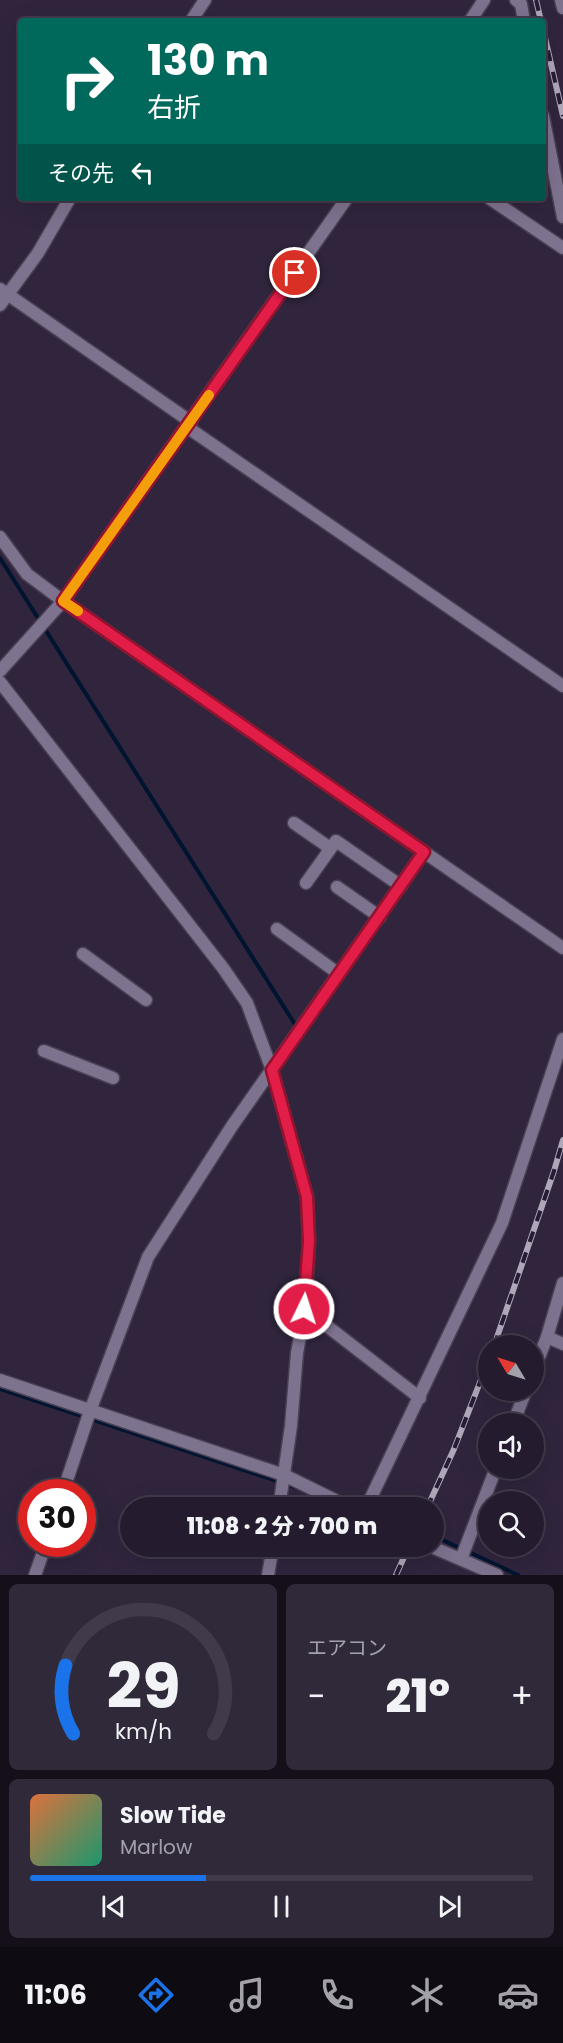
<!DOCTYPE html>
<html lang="ja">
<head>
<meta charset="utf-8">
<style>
  :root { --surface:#241c2e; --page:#30293a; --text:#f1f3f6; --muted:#a3a1aa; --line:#413a4a; --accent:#1a73e8 }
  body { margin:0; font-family:Poppins,"Noto Sans JP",sans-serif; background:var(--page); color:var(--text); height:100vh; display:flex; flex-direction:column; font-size:22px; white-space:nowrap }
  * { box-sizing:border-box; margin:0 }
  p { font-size:20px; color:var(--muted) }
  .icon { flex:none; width:33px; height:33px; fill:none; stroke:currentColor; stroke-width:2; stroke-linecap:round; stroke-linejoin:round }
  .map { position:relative; height:1575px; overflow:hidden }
  .details { display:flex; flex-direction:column; gap:9px; padding:9px; background:#140f19; flex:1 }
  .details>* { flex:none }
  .top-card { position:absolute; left:18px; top:18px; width:528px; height:183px; border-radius:6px; box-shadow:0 6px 24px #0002,0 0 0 2px var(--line); background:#00695c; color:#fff; overflow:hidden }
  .needle { width:39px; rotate:308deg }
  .buttons { position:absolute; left:478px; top:1335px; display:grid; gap:12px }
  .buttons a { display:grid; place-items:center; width:66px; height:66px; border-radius:50%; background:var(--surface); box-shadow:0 6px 24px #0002,0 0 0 2px var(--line); font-size:30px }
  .speed { position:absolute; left:18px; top:1479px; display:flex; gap:12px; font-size:30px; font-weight:700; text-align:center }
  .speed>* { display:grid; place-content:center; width:78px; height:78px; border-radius:50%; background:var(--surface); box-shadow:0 6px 24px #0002,0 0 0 2px var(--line); line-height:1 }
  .speed .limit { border:9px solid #d22; background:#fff; color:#111 }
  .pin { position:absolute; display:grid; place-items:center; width:51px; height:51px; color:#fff; margin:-26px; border:3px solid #fff; border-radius:50%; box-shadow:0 2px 6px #0007 }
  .me { position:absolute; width:66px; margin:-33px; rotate:4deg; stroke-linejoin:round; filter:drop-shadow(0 0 4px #0008) }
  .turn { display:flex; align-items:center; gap:21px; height:126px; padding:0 30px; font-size:27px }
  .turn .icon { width:78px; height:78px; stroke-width:2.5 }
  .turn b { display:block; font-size:42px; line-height:51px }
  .then { display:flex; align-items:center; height:57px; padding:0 30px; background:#0003; gap:12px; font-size:22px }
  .big { font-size:45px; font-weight:800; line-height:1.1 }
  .details .tile { flex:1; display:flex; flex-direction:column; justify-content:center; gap:9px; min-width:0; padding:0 21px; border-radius:9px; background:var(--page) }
  .details .dial { align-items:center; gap:0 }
  .dial svg { height:156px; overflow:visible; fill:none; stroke:var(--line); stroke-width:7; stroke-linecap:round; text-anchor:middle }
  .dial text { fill:var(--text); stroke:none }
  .song { display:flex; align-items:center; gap:18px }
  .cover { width:72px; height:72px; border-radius:9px; background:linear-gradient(135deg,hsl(20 70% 55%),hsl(160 70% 35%)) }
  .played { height:6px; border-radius:3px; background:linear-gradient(90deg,var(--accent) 35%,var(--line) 35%) }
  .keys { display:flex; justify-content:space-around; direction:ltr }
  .heat { display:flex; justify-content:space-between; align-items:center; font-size:33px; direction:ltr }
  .details .tiles { flex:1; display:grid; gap:9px; grid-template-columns:1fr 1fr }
  .tile:last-child { grid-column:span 2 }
  .trip { position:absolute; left:120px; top:1497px; width:324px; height:60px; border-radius:30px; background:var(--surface); box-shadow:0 6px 24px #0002,0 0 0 2px var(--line); font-weight:800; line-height:60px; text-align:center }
  .tabs { display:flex; height:96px; justify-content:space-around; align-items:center; background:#0e0b12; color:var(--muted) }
  .tabs .icon { width:42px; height:42px }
  .tabs .current { color:var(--accent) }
  .tabs b { font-size:27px; color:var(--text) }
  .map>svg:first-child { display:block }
</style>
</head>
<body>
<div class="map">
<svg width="563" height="1575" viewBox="0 0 563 1575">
  <rect width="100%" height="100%" fill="#30253d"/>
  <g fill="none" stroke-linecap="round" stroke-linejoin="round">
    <!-- stream -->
    <g stroke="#001430" stroke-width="4">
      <path d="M0,558L296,1026L294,1029"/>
      <path d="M0,1389L304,1490"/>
      <path d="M434,1536L518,1575"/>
    </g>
    <defs>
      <g id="street">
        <path d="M516,0L521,4L524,21"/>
        <path d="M561,0L563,8"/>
        <path d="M191,21L205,0"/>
        <path d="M470,21L484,0"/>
        <path d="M543,116L563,217"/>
        <path d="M489,198L563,248"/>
        <path d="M0,289L191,422"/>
        <path d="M0,305L38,253L70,198"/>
        <path d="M187,427L563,686"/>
        <path d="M0,537L27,574L63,601L424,852"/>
        <path d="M0,671L63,601L347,198"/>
        <path d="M0,682L223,968L247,1003L263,1046L272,1070L307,1197L309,1241L305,1309L297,1353L291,1426L279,1508"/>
        <path d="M294,823L330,848"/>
        <path d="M306,883L336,841L401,886"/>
        <path d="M337,887L380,917"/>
        <path d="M277,929L339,974"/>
        <path d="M83,954L146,1000"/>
        <path d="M44,1051L113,1078"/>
        <path d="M305,1309L420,1398"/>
        <path d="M547,1337L563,1344"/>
        <path d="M534,1370L547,1337L563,1283"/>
        <path d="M0,1380L284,1475L351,1508"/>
        <path d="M513,1424L526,1390"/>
        <path d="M63,1492L90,1411L148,1257L232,1126L424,852L563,948"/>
        <path d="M366,1508L502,1223L563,1039"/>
        <path d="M432,1547L497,1575"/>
        <path d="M461,1559L496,1468"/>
        <path d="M35,1575L46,1544"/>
        <path d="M268,1575L273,1546"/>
      </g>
    </defs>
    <!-- street casing -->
    <use href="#street" stroke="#494054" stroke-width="15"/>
    <!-- street -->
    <use href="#street" stroke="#7e738f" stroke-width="12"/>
    <defs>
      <g id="rail">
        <path d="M536,0L541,21"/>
        <path d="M543,29L563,116"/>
        <path d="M494,1346L554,1171L563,1140"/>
        <path d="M427,1508L454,1449L489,1359"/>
        <path d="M396,1575L409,1546"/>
      </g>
    </defs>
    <!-- rail casing -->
    <use href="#rail" stroke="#aea6b9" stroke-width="6"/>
    <!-- rail -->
    <use href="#rail" stroke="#261c33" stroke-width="4" stroke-dasharray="11" stroke-linecap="butt"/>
  </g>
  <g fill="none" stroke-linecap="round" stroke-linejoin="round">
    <defs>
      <path id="route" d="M295,273L63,601L424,852L272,1070L307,1197L309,1241L304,1309"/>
    </defs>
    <!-- route casing -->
    <use href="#route" stroke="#92132f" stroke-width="15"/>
    <!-- route -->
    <use href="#route" stroke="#e11d48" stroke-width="10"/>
    <!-- slow -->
    <path stroke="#f59e0b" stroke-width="10" d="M78,611L63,601L209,395"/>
  </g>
</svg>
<div class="buttons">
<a><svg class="needle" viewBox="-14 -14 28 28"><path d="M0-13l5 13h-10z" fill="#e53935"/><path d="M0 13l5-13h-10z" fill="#a3a1aa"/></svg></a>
<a><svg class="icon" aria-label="sound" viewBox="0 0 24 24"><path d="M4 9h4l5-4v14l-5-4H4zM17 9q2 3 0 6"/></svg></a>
<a><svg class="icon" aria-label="search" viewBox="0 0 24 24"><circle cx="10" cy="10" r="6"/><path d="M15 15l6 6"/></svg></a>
</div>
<div class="speed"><div class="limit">30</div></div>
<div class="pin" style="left:295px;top:273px;background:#d93025"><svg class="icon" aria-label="arrive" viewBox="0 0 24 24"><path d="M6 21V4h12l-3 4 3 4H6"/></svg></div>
<svg class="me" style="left:304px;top:1309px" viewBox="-20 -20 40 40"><circle r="17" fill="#e11d48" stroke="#fff" stroke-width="3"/><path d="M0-11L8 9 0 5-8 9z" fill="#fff"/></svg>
<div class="trip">11:08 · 2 分 · 700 m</div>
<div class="top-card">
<div class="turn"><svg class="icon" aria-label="right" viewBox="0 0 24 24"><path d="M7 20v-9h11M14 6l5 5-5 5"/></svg><div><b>130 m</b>右折</div></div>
<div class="then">その先<svg class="icon" aria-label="left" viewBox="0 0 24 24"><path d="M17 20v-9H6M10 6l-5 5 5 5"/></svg></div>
</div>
</div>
<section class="details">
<div class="tiles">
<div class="tile dial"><svg viewBox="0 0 100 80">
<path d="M14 69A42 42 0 1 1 86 69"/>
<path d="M14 69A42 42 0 0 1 10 34" stroke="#1a73e8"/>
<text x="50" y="56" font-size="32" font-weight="700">29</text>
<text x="50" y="72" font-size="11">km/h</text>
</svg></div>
<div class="tile"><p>エアコン</p>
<div class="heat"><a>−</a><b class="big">21°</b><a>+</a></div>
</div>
<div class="tile">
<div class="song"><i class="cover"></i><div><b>Slow Tide</b><p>Marlow</p></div></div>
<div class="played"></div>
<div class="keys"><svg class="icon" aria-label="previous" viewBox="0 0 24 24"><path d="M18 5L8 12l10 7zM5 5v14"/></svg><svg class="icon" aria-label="pause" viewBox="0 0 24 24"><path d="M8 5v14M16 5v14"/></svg><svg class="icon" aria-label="next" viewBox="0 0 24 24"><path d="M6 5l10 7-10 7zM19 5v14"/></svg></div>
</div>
</div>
</section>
<nav class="tabs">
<b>11:06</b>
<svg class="icon current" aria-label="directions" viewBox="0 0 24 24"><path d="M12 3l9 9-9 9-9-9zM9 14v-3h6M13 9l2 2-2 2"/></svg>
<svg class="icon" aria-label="music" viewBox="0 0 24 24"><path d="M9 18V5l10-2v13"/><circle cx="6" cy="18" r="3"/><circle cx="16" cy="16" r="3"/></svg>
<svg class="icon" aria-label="phone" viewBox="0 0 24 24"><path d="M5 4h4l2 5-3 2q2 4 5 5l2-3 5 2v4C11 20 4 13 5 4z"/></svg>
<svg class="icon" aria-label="climate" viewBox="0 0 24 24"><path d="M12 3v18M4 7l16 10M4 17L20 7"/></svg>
<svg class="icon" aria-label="car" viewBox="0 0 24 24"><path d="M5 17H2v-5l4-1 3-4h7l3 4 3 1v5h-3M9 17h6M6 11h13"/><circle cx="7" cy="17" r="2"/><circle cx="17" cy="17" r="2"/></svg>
</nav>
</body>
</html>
